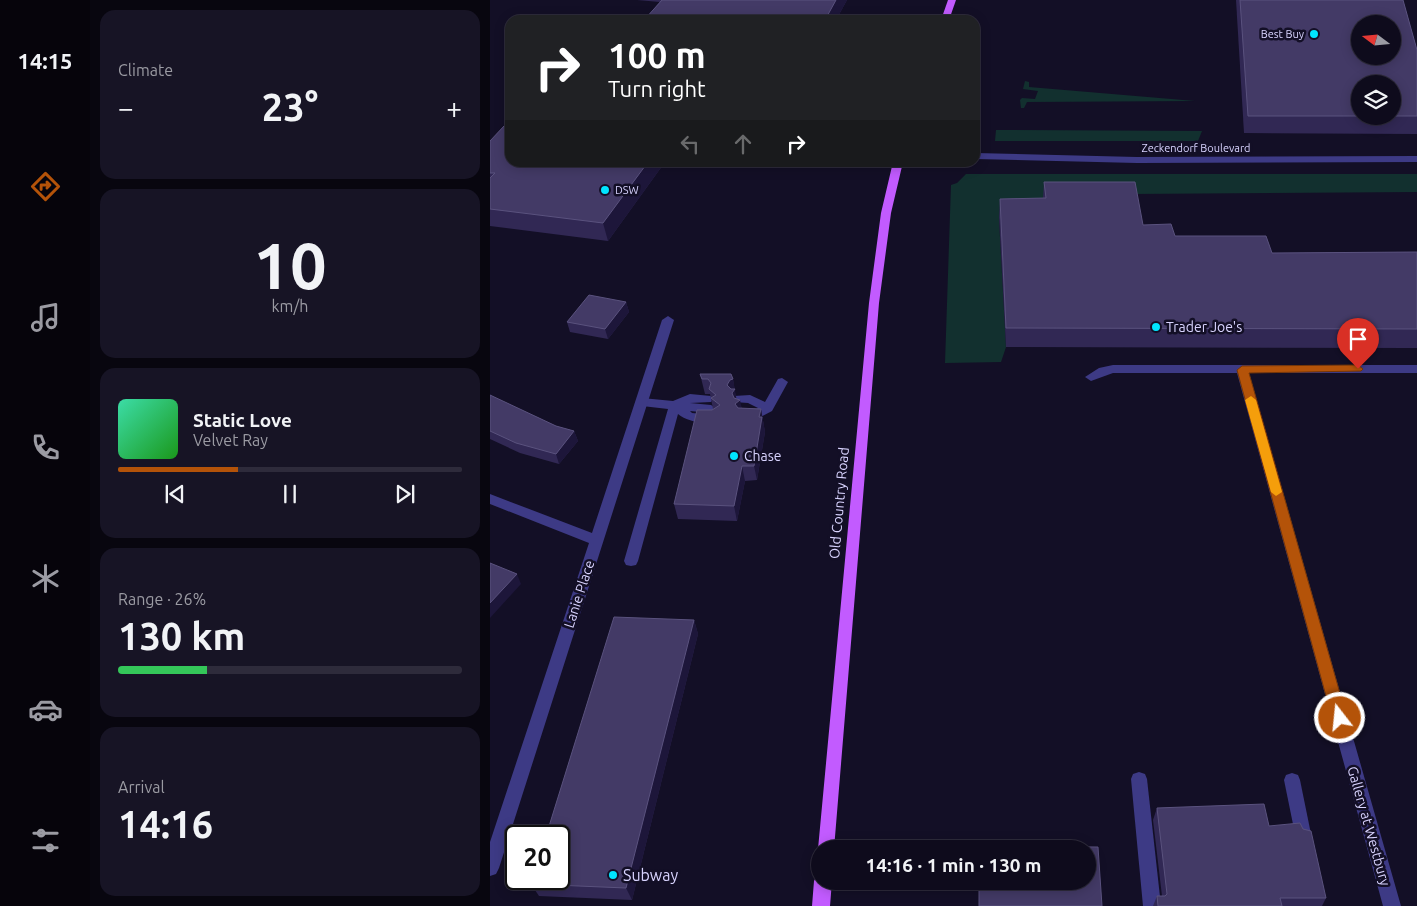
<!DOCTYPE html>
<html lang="en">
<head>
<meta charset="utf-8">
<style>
  :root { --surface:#0e0b1c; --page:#171425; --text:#f1f3f6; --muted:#9b9ba3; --line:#2e2b3b; --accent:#b45309 }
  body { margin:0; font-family:Ubuntu,sans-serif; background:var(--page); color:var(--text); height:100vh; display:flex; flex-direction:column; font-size:19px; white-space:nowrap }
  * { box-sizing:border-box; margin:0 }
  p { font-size:16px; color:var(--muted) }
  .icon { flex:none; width:28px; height:28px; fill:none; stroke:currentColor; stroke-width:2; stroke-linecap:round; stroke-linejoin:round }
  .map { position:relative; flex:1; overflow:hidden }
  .drawer { display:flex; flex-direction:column; gap:10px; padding:10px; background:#08060f; width:400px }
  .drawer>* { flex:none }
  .hud { position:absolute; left:15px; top:15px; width:475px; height:152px; border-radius:15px; box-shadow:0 2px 12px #0003,0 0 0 1px var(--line); background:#202124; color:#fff; overflow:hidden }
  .needle { width:32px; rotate:286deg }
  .tools { position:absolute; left:861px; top:15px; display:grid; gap:10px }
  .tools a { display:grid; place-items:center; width:50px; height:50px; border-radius:50%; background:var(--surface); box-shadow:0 2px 12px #0003,0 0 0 1px var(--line); font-size:25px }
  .speed { position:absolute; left:15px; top:825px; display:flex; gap:10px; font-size:25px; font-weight:700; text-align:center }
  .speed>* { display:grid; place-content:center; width:65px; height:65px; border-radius:50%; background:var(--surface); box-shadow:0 2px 12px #0003,0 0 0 1px var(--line); line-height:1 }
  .speed .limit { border:2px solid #111; border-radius:8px; background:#fff; color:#111 }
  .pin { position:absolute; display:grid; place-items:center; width:42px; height:42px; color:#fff; margin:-51px -21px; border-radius:50% 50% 50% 0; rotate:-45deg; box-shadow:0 0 5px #0007 }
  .pin .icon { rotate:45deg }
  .me { position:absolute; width:55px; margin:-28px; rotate:344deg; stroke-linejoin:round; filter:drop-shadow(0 0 4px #0008) }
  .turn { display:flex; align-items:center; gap:18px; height:105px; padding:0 20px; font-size:22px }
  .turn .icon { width:65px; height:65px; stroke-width:2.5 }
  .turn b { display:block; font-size:35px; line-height:42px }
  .lanes { display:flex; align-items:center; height:48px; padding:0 20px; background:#0003; justify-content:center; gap:25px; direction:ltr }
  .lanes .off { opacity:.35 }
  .big { font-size:38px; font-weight:700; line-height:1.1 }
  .drawer .card { flex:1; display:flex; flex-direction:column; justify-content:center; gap:8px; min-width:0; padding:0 18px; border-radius:15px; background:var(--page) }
  .drawer .dial { align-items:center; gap:0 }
  .dial b { font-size:65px; line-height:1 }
  .song { display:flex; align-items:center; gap:15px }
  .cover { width:60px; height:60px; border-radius:8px; background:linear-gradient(135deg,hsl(160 70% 55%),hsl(120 70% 35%)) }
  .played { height:5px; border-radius:2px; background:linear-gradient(90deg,var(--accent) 35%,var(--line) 35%) }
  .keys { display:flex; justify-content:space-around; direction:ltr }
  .heat { display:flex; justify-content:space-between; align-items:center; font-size:28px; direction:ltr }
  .charge { height:8px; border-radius:4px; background:linear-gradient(90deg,#34c759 26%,var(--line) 0) }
  .trip { position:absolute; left:321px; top:840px; width:285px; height:50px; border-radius:25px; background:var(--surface); box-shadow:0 2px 12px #0003,0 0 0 1px var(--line); font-weight:700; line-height:50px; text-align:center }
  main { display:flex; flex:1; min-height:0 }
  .menu { display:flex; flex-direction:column; width:90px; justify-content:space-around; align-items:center; background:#06040b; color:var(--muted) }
  .menu .icon { width:35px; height:35px }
  .menu .current { color:var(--accent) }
  .menu b { font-size:22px; color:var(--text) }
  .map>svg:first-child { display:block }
</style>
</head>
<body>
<main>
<nav class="menu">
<b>14:15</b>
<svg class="icon current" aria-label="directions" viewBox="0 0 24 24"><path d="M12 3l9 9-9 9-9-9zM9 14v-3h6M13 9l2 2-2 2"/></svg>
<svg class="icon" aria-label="music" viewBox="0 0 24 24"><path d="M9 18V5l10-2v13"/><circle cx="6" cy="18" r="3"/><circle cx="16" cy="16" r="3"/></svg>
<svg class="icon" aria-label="phone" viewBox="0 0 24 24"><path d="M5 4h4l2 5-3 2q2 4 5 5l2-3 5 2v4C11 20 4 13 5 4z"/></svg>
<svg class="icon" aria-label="climate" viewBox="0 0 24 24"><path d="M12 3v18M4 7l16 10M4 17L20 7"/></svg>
<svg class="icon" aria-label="car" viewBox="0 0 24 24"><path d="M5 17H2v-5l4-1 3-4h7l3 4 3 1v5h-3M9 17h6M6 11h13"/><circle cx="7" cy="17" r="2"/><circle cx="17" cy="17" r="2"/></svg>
<svg class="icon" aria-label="filters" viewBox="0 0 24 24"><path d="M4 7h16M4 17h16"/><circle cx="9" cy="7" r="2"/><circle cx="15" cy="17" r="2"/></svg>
</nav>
<section class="drawer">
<div class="card"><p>Climate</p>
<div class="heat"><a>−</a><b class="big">23°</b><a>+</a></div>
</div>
<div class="card dial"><b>10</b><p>km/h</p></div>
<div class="card">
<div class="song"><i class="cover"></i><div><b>Static Love</b><p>Velvet Ray</p></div></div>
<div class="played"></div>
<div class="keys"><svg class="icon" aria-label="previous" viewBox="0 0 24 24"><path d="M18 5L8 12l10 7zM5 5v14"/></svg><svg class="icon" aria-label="pause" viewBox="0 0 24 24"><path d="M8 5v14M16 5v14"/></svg><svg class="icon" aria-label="next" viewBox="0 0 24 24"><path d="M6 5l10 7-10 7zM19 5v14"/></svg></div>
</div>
<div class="card"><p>Range · 26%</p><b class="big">130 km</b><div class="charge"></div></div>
<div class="card"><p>Arrival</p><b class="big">14:16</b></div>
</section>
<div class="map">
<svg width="927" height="906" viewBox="0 0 927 906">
  <rect width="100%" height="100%" fill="#130f26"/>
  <!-- green -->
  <g fill="#12302f">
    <path d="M535,81L539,82V87L705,101L537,102L534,108H531L530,100L532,98L545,99L548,91L533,89Z"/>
    <path d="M506,130L712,131L708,141H505Z"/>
    <path d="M476,174H927V192L640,194L509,219L516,347L511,362L455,363L461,185L467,183Z"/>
  </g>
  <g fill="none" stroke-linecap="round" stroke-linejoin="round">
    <!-- service -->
    <g fill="#3d3a85" fill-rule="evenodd">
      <path d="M623,365H927V373H759L911,906H893L747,373H623L601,381L595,377L609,368Z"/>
      <path d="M292,378L298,382L282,411L261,422H253L251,419L253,416L268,408L258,403L244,402L242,399L244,396L260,395L275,402L288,379Z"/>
      <path d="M200,394L221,396L223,399L221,402L200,403L221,405L227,409L221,413L200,411L202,413L222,415L228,419C221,428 196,421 188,414L148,561L146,565L141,566L136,565L134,561L178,409L152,406L146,402L152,398L183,401Z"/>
      <path d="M649,772L655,774L657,779L671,906H653L641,779L643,774Z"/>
      <path d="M802,773L808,775L810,780L821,834L819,840L813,842L807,840L805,834L794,780L796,775Z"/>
    </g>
    <!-- minor -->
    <path fill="#3d3a85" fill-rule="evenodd" d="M178,316L184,320L9,868L6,874L0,876V842L99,543L0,504V494L102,533L172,320Z"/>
    <!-- tertiary -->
    <path fill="#3d3a85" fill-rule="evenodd" d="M485,153L647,157L927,156V162L647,163L485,159Z"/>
    <!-- primary -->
    <g fill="#c25bff" fill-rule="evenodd">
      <path d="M458,0H466L459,20H451Z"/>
      <path d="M403,162H413L401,213L389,303L344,849H330V855L328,849L379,303L391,213Z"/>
      <path d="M330,874V881H342L340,906H322L324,881L327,875Z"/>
    </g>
  </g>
  <!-- wall -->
  <g fill="#312854">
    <path d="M147,0H357L346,20H155V19L170,2Z"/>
    <path d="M746,0H913L927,50V134L754,133Z"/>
    <path d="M0,141L175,162L118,241L0,226Z"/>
    <path d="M554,182L653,225L685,236L782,253L927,252V348L516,347L509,217L510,199L553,198Z"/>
    <path d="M136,302L139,312L118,339L80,332L77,322Z"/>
    <path d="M210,374L243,379L246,399L252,408L271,409L275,432L267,480L255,481L247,521L188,519L184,504L222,410L223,409L220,394H215Z"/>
    <path d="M0,395L66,426L84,431L88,441L69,464L30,453L0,439Z"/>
    <path d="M204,620L208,634L142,900L49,896L41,884Z"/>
    <path d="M667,808L779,826L836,898L832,906H663L667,896H672L663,820Z"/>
  </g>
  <!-- shaded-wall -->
  <g fill="#1d163a">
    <path d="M346,0H357L346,20H335Z"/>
    <path d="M158,162H175L118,241L113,223Z"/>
    <path d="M136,302L139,312L118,339L115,329Z"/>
    <path d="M243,379L247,402L250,400L253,414L248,419L237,385L240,380Z"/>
    <path d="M271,409L275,432L267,480L264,466L269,417Z"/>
    <path d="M84,431L88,441L69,464L66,454Z"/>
    <path d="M252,466L255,481L247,521L244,506Z"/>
    <path d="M27,574L31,584L0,618V603Z"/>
    <path d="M204,620L208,634L142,900L136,888Z"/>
  </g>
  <!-- building -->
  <g fill="#433a66" stroke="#5a527e" fill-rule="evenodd">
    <path d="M172,0H346L335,20H163L155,19Z"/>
    <path d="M750,0H913L927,50V116H902V84H870V116H758ZM870,24H902V56H870Z"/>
    <path d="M14,126L20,127V162H158L113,223L0,209V178L5,173H0V141Z"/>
    <path d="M554,182H645L653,225L681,224L685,236H776L782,253L927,252V329L516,328L510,199L556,198Z"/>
    <path d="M99,295L136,302L115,329L77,322Z"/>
    <path d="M210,374H241L243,379L240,380L237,385L241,389H245L242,393L244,398L250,400L245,404L248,408L271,409L269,417H272L264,466H252L244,506L184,504L207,410H222L230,405L221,398L226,395L219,389L221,383L218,379H212Z"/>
    <path d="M0,395L66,426L84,431L66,454L26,443L0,431Z"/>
    <path d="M0,563L27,574L0,603Z"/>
    <path d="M124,617L204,620L136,888L41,884L42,879H69V836H56Z"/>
    <path d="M774,804L779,826L810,823L813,829L821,831L836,898H790L792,906H668L667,896H675L677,894L667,808Z"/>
    <path d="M488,846L608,847L612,906H489V881H598V849H489Z"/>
  </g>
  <!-- route -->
  <path fill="#b45309" stroke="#753606" d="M868,365L873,369L871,371L759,373L857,718L854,723L850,725L845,723L842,718L747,370L752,366Z"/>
  <!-- slow -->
  <path fill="#f59e0b" d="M761,396L766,400L792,492L786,496L781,492L755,400Z"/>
  <!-- markers -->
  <g fill="#00e5ff" stroke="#130f26" stroke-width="2">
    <circle cx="824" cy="34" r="5"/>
    <circle cx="115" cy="190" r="5"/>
    <circle cx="666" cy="327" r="5"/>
    <circle cx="244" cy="456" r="5"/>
    <circle cx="123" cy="875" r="5"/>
  </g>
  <g text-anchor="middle" stroke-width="5" stroke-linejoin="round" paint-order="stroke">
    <!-- far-poi labels -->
    <g font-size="11" fill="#d9d4ff" stroke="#130f26" text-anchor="end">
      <text x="814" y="38">Best Buy</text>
      <text x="125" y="194" text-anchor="start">DSW</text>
    </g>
    <!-- far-street labels -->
    <g font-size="11" fill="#d9d4ff" stroke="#130f26">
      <text x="706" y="152">Zeckendorf Boulevard</text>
    </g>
    <!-- poi labels -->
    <g font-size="14" fill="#d9d4ff" stroke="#130f26" text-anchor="start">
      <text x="676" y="332">Trader Joe's</text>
      <text x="254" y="461">Chase</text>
    </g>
    <!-- street labels -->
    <g font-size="14" fill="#d9d4ff" stroke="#130f26">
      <text transform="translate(349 503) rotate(-85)" y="5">Old Country Road</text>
      <text transform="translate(89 594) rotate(-72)" y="5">Lanie Place</text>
      <text transform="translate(879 826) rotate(74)" y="5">Gallery at Westbury</text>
    </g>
    <!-- near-poi labels -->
    <g font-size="16" fill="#d9d4ff" stroke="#130f26" text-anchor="start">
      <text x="133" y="881">Subway</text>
    </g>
  </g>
</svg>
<div class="tools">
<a><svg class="needle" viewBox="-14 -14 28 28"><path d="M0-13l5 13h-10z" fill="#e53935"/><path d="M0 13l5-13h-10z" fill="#9b9ba3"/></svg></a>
<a><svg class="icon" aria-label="layers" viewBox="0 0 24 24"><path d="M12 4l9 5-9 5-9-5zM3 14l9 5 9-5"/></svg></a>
</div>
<div class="speed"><div class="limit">20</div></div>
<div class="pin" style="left:868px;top:369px;background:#d93025"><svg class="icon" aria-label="arrive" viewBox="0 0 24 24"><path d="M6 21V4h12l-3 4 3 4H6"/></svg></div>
<svg class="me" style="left:850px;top:718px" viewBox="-20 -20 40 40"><circle r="17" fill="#b45309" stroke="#fff" stroke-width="3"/><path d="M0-11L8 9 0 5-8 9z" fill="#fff"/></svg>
<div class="trip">14:16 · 1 min · 130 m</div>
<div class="hud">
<div class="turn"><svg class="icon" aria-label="right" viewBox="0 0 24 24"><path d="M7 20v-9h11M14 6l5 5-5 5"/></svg><div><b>100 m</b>Turn right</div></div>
<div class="lanes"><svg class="icon off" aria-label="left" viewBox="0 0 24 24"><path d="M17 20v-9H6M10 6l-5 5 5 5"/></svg><svg class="icon off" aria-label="ahead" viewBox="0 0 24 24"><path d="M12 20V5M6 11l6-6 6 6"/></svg><svg class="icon" aria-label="right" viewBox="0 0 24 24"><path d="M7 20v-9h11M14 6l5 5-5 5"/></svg></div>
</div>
</div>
</main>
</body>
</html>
